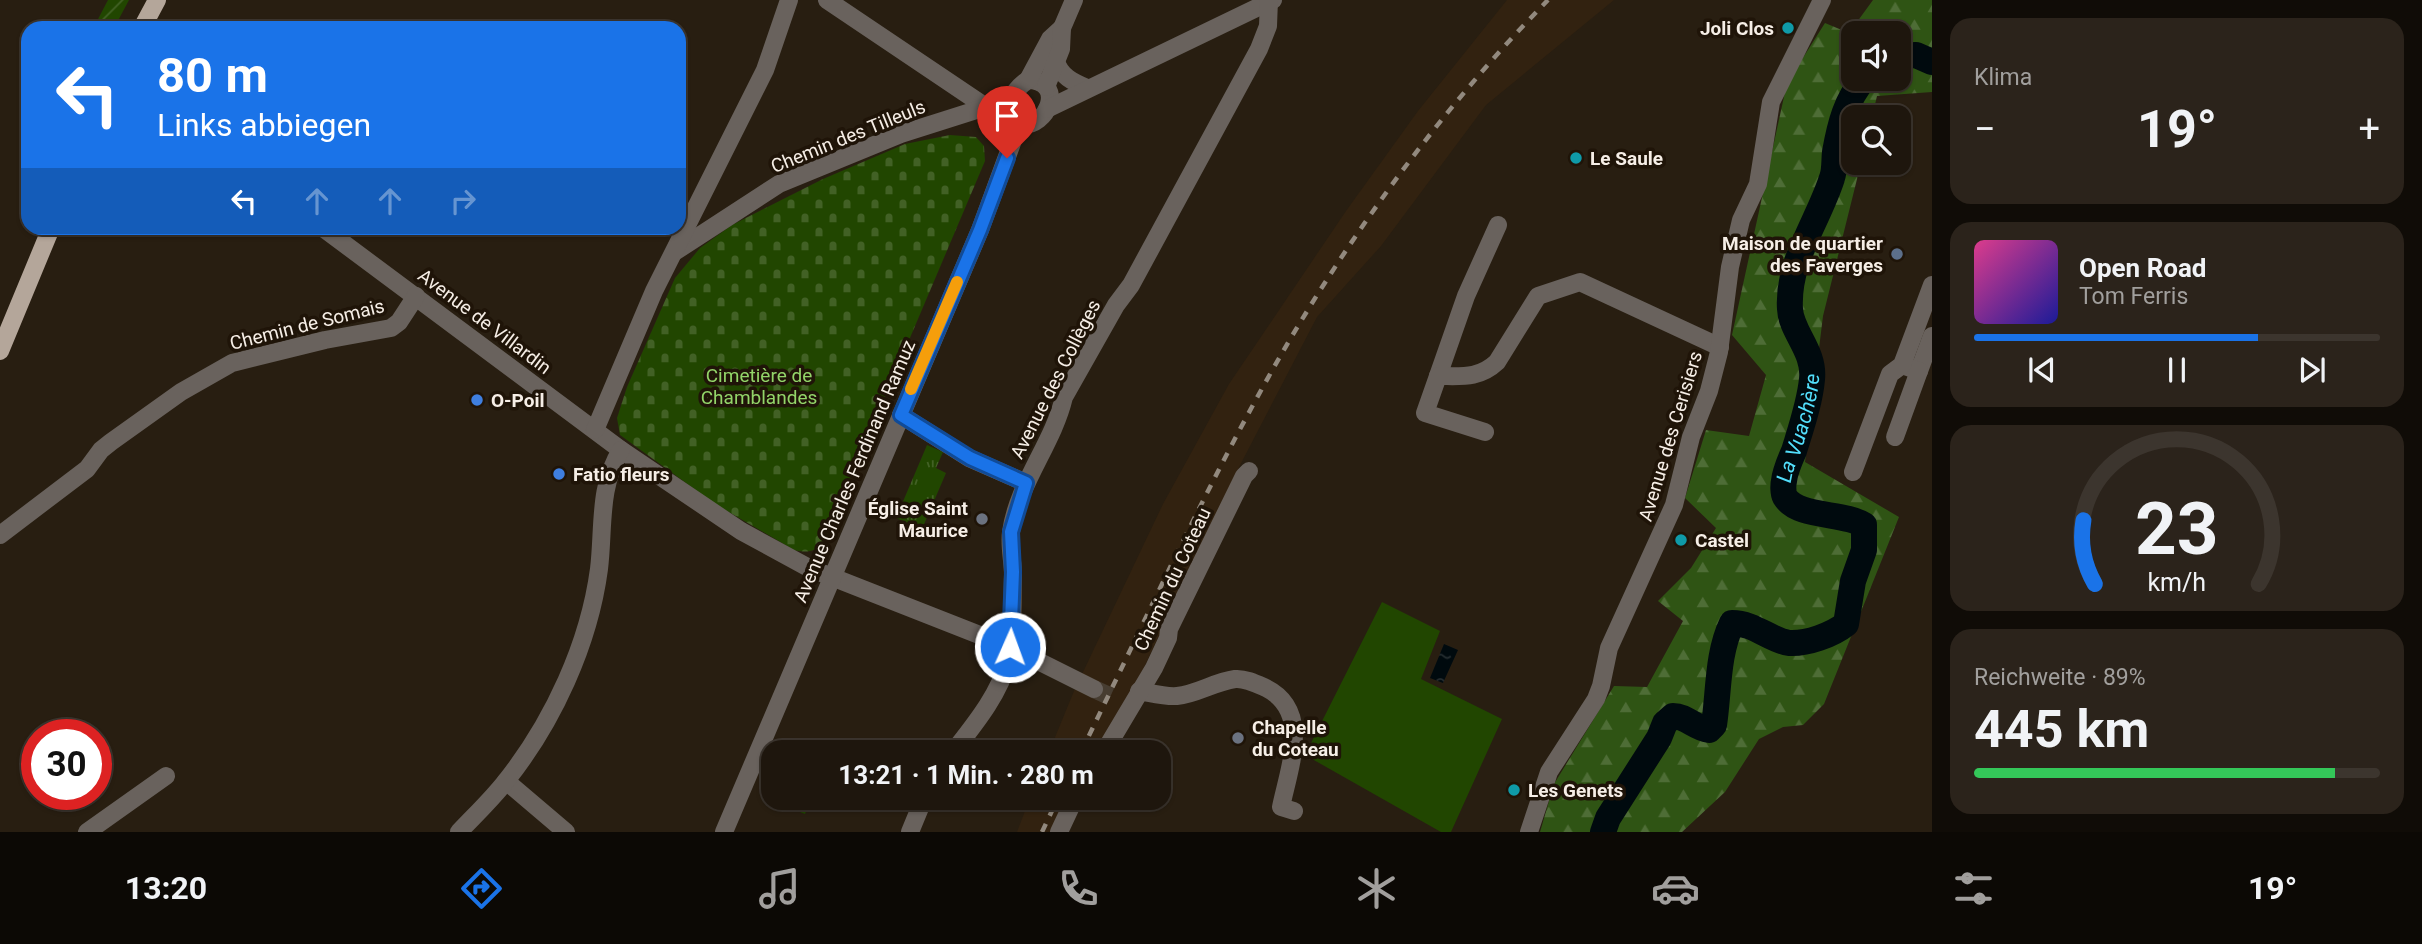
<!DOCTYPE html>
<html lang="de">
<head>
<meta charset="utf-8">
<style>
  :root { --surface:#1e160d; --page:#2b231b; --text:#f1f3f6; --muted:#a19f9d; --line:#3c352e; --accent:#1a73e8 }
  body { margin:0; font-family:Roboto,sans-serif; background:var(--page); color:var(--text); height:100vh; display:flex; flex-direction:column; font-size:26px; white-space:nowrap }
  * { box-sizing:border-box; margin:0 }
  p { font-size:23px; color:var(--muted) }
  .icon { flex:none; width:38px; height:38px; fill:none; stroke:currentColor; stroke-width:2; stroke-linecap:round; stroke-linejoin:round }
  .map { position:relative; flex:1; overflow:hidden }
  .sheet { display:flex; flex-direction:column; gap:18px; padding:18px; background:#100c07; width:490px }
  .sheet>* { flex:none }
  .guide { position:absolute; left:21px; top:21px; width:665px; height:214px; border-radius:21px; box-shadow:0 2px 5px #0004,0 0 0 2px var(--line); background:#1a73e8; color:#fff; overflow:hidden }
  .fabs { position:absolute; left:1841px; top:21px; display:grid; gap:14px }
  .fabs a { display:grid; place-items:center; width:70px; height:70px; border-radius:14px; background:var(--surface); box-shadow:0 2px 5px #0004,0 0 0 2px var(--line); font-size:35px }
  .speed { position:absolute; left:21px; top:719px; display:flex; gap:14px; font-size:35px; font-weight:700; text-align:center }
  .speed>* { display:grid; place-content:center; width:91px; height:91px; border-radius:50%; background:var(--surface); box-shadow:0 2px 5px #0004,0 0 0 2px var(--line); line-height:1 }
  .speed .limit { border:10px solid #d22; background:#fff; color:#111 }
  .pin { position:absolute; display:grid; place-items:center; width:60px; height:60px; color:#fff; margin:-72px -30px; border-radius:50% 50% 50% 0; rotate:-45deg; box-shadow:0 0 7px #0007 }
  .pin .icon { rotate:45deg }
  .me { position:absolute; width:77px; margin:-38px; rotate:2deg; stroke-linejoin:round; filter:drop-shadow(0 0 5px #0008) }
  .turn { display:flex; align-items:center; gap:24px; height:147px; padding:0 21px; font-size:32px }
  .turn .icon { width:91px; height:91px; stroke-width:2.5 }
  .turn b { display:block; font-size:49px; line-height:60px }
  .lanes { display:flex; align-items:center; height:66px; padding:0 21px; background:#0003; justify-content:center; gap:35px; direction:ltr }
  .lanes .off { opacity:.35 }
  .big { font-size:52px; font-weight:700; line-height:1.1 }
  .sheet .widget { flex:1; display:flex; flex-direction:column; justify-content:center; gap:10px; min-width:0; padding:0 24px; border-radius:21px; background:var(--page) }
  .sheet .dial { align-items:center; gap:0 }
  .dial svg { height:182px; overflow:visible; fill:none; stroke:var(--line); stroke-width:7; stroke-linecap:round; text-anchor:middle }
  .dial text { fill:var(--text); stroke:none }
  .song { display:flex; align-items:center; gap:21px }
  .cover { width:84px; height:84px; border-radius:10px; background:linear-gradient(135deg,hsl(330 70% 55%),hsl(240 70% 35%)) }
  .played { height:7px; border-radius:4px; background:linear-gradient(90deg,var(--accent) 70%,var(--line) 70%) }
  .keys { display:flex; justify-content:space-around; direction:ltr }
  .heat { display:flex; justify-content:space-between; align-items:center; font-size:38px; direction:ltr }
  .charge { height:10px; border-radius:5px; background:linear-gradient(90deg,#34c759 89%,var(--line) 0) }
  .trip { position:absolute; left:761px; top:740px; width:410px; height:70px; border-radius:21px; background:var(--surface); box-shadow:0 2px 5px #0004,0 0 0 2px var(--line); font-weight:700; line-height:70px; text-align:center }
  .dock { display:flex; height:112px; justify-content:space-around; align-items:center; background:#0c0905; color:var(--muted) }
  .dock .icon { width:49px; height:49px }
  .dock .active { color:var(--accent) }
  .dock b { font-size:32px; color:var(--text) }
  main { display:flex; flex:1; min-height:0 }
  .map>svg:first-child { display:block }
</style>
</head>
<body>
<main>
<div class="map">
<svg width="1932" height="832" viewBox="0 0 1932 832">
  <defs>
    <pattern id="forest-firs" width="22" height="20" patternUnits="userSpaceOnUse" patternTransform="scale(1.75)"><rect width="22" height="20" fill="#2f5414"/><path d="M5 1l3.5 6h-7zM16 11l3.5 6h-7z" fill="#4e6d36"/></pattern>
    <pattern id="cemetery-stones" width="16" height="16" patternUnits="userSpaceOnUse" patternTransform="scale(1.75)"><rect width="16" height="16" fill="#214600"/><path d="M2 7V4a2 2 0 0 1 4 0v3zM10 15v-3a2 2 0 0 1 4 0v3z" fill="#426125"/></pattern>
    <pattern id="park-tufts" width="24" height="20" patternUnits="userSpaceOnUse" patternTransform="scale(1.75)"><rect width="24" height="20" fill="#214600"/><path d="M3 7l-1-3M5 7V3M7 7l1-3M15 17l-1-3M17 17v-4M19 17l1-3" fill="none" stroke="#426125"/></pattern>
    <pattern id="garden-furrows" width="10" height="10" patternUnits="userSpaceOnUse" patternTransform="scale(1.75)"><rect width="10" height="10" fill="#214600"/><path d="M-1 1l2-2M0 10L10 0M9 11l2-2" fill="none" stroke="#426125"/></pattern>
    <pattern id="water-ripples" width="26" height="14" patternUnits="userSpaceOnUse" patternTransform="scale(1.75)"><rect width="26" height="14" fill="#000a0e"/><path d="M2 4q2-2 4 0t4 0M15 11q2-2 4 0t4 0" fill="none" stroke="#262e31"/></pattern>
  </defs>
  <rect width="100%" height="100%" fill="#281e11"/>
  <!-- built -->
  <g fill="#322210">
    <path d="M1507,0H1614L1486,105L1381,246L1317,317L1236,473L1104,752H1049L1074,691L1163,504L1229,384L1346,211L1418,111Z"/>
    <path d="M1030,798H1075L1059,832H1017Z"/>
  </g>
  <!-- grass -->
  <g fill="#214600">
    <path d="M1382,602L1440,631L1421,679L1502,719L1451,832H1441L1305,755Z"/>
    <path d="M778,798H811L805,814L777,803Z"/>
  </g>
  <!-- forest -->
  <path fill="url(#forest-firs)" fill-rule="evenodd" d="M1873,0H1932V92L1877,96L1872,117H1853V163H1861L1823,316L1805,462L1899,517L1824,704L1803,725L1783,727L1759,739L1725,792L1682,832H1540L1554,784L1614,686L1647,687L1683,621L1658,601L1691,568L1716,528L1685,498L1706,430L1749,436L1766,375L1732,335L1787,83L1825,23L1849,33ZM1853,33H1899V79H1853Z"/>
  <!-- cemetery -->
  <path fill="url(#cemetery-stones)" d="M950,135L976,137L984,146L985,161L823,543C814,552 807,553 794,550L715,504L620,435L617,418L627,387L675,278L700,248L732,225L823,179L905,144Z"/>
  <!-- park -->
  <path fill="url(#park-tufts)" d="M927,445L943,452L936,468L946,473L922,529L896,518Z"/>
  <!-- garden -->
  <path fill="url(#garden-furrows)" d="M108,0H129L114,28H106L96,23Z"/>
  <!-- water -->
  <path fill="url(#water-ripples)" d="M1444,644L1458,650L1443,683L1430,678Z"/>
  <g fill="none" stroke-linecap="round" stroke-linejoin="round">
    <!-- river -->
    <g stroke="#000a0e" stroke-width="26">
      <path d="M1899,56L1916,55L1932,62"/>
      <path id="s1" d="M1603,832L1608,818L1659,738L1665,723L1673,716C1686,716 1695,728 1709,730L1714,725C1719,692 1717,654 1732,623C1754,623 1770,640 1789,643C1807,644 1832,635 1846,624L1853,581L1864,550V525C1844,512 1798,518 1785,497C1783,493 1783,485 1784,481C1785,471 1790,460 1794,451C1801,428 1810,402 1812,379C1815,351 1791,332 1790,309C1787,261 1818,222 1832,178C1835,170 1834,160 1835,152C1840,124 1846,100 1864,79"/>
    </g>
    <!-- minor-tunnel -->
    <path stroke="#473d31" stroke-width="18" stroke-dasharray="18 9" stroke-linecap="butt" d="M1094,689L1118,700"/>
    <!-- minor -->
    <g stroke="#69625d" stroke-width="18">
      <path d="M827,0L986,107"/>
      <path d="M1056,61C1060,76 1073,82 1087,88"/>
      <path d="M1028,80C1067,81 1047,129 1021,124C993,119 1013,89 1028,80Z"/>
      <path d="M1028,80L1050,39L1062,28"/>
      <path d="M1046,87L1061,49L1062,28L1074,0"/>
      <path d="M1047,109L1273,0"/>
      <path d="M323,228L621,450L741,531L809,568L1010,647L1094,689"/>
      <path d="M676,251L779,184L901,134L986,107L1008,105"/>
      <path d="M1919,371L1932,336"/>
      <path d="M1438,376L1466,296L1498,225"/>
      <path d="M901,415L969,458L1026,483"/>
      <path d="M595,430L654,291L765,70L789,0"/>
      <path d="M1485,432L1425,413L1438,376C1461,376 1479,379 1497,362L1538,296L1580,282L1720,347"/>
      <path d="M1895,437L1919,371L1902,365"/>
      <path d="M1853,472L1890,374L1902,365L1932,285"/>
      <path d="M0,535L87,469L101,450L111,442L181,392L232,363L325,340L391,328L399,322L416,296"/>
      <path d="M1139,691C1151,693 1165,697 1177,696C1197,694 1214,682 1235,679C1245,678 1257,684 1266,688C1312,711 1289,768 1281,807L1294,811"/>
      <path d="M953,752C974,725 999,695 1008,661C1014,634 1012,602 1013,575C1013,561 1009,546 1011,532C1018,483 1053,444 1064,397L1116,305L1131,285L1259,49L1268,26L1269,0"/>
      <path d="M1104,752L1154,668L1168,638L1169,629L1244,476L1249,471"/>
      <path d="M506,781L566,832"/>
      <path d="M87,832L166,776"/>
      <path d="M459,832C475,815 492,799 506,781C553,722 589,644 599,569C604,528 598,487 621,450"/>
      <path d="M724,832L980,230L1019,124"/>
      <path d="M910,832L924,798"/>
      <path d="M1059,832L1075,798"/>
      <path d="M1529,832L1549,772L1596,699L1601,686L1609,648L1674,505L1691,437L1709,391L1719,352L1730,267L1741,220L1758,184L1771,102L1822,0"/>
    </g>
    <!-- major -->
    <g stroke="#b4a69a" stroke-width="18">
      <path d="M142,28L157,0"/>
      <path d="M0,351L51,228"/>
    </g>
    <!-- rail -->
    <g stroke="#92897e" stroke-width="4.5" stroke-dasharray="9 9" stroke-linecap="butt">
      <path d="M1081,752C1148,615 1212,473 1289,341C1362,218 1448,102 1548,0"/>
      <path d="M1042,832L1058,798"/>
    </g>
  </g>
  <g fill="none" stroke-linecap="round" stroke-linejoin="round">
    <defs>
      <path id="route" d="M1007,158L980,230L901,415L970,458L1026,483L1011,532L1013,572L1010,647"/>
    </defs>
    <!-- route casing -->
    <use href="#route" stroke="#114b97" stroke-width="18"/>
    <!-- route -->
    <use href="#route" stroke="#1a73e8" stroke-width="12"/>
    <!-- slow -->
    <path stroke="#f59e0b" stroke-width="12" d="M911,389L957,282"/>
  </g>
  <!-- markers -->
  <g fill="#0f9aa8" stroke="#1f1408" stroke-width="2.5">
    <circle cx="1788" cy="28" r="7"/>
    <circle cx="1576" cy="158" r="7"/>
    <circle cx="1681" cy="540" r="7"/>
    <circle cx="1514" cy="790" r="7"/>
  </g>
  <circle fill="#5c6f8a" stroke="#1f1408" stroke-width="2.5" cx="1897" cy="254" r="7"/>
  <g fill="#3f7fe0" stroke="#1f1408" stroke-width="2.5">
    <circle cx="477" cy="400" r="7"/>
    <circle cx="559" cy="474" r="7"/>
  </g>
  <g fill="#6b7280" stroke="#1f1408" stroke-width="2.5">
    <circle cx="982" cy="519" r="7"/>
    <circle cx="1238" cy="738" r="7"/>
  </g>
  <g text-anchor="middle" stroke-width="7" stroke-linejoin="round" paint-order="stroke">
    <!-- poi labels -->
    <g font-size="19" font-weight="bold" fill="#f6eee6" stroke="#1f1408" text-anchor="start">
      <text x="1774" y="35" text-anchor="end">Joli Clos</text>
      <text x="1590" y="165">Le Saule</text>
      <text x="1883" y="250" text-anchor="end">Maison de quartier<tspan x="1883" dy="22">des Faverges</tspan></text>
      <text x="491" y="407">O-Poil</text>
      <text x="573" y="481">Fatio fleurs</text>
      <text x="968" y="515" text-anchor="end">Église Saint<tspan x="968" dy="22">Maurice</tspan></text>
      <text x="1695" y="547">Castel</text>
      <text x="1252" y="734">Chapelle<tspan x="1252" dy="22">du Coteau</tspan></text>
      <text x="1528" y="797">Les Genets</text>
    </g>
    <!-- street labels -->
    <g font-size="19" fill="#f6eee6" stroke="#1f1408">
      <text transform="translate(848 136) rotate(-22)" y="7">Chemin des Tilleuls</text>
      <text transform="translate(485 321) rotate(37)" y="7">Avenue de Villardin</text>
      <text transform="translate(307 324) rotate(-14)" y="7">Chemin de Somais</text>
      <text transform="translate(1055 379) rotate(-63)" y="7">Avenue des Collèges</text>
      <text transform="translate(1670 436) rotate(-73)" y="7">Avenue des Cerisiers</text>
      <text transform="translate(854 471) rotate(-67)" y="7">Avenue Charles Ferdinand Ramuz</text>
      <text transform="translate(1172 579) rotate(-65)" y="7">Chemin du Coteau</text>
    </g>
    <!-- park labels -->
    <g font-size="19" fill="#93d569" stroke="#1f1408">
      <text x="759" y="382">Cimetière de<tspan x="759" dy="22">Chamblandes</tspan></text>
    </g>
    <!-- water labels -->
    <g font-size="21" font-style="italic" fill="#52dffc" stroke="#1f1408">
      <text dy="7" stroke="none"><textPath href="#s1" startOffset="667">La Vuachère</textPath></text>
    </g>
  </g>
</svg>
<div class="fabs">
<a><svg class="icon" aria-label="sound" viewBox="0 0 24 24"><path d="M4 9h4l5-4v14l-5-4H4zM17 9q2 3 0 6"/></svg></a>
<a><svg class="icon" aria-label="search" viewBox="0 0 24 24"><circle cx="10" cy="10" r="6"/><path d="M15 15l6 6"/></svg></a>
</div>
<div class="speed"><div class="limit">30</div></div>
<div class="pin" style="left:1007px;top:158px;background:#d93025"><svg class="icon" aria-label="arrive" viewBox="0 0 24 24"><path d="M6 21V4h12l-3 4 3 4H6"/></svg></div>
<svg class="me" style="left:1010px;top:647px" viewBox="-20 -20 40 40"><circle r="17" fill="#1a73e8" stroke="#fff" stroke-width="3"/><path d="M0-11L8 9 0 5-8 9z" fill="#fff"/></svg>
<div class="trip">13:21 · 1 Min. · 280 m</div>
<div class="guide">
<div class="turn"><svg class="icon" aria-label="left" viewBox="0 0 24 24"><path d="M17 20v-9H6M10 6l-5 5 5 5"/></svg><div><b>80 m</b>Links abbiegen</div></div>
<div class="lanes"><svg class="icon" aria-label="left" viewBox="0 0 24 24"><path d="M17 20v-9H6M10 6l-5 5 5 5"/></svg><svg class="icon off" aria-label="ahead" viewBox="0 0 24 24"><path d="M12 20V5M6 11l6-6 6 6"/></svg><svg class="icon off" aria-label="ahead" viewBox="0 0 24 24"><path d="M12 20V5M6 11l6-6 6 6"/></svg><svg class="icon off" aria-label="right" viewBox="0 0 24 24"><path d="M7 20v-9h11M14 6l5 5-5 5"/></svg></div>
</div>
</div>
<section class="sheet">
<div class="widget"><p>Klima</p>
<div class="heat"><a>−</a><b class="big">19°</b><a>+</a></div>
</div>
<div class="widget">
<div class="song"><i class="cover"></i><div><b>Open Road</b><p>Tom Ferris</p></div></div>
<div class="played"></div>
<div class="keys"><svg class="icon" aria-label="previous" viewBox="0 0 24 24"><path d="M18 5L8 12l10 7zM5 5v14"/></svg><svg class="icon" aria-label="pause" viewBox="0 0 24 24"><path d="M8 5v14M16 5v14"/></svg><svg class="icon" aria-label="next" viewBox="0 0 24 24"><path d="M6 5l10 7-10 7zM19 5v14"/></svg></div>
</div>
<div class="widget dial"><svg viewBox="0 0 100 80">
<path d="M14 69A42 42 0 1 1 86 69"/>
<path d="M14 69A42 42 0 0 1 9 41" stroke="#1a73e8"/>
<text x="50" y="56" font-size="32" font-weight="700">23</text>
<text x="50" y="72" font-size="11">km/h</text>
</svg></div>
<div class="widget"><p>Reichweite · 89%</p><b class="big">445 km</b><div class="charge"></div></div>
</section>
</main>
<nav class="dock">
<b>13:20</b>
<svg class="icon active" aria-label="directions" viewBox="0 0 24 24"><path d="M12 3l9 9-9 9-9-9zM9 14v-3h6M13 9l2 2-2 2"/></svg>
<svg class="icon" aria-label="music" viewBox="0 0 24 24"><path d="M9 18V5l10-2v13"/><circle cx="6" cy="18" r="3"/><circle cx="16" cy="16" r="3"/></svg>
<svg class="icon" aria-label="phone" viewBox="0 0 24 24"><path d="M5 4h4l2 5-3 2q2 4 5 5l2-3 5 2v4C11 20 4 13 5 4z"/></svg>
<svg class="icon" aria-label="climate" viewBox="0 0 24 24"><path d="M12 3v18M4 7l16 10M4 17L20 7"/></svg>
<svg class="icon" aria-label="car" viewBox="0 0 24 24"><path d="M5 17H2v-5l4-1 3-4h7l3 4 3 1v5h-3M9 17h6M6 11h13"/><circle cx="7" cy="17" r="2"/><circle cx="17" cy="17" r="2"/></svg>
<svg class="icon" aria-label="filters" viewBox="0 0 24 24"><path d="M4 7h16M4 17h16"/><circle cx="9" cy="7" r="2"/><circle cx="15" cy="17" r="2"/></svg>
<b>19°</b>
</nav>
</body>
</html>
